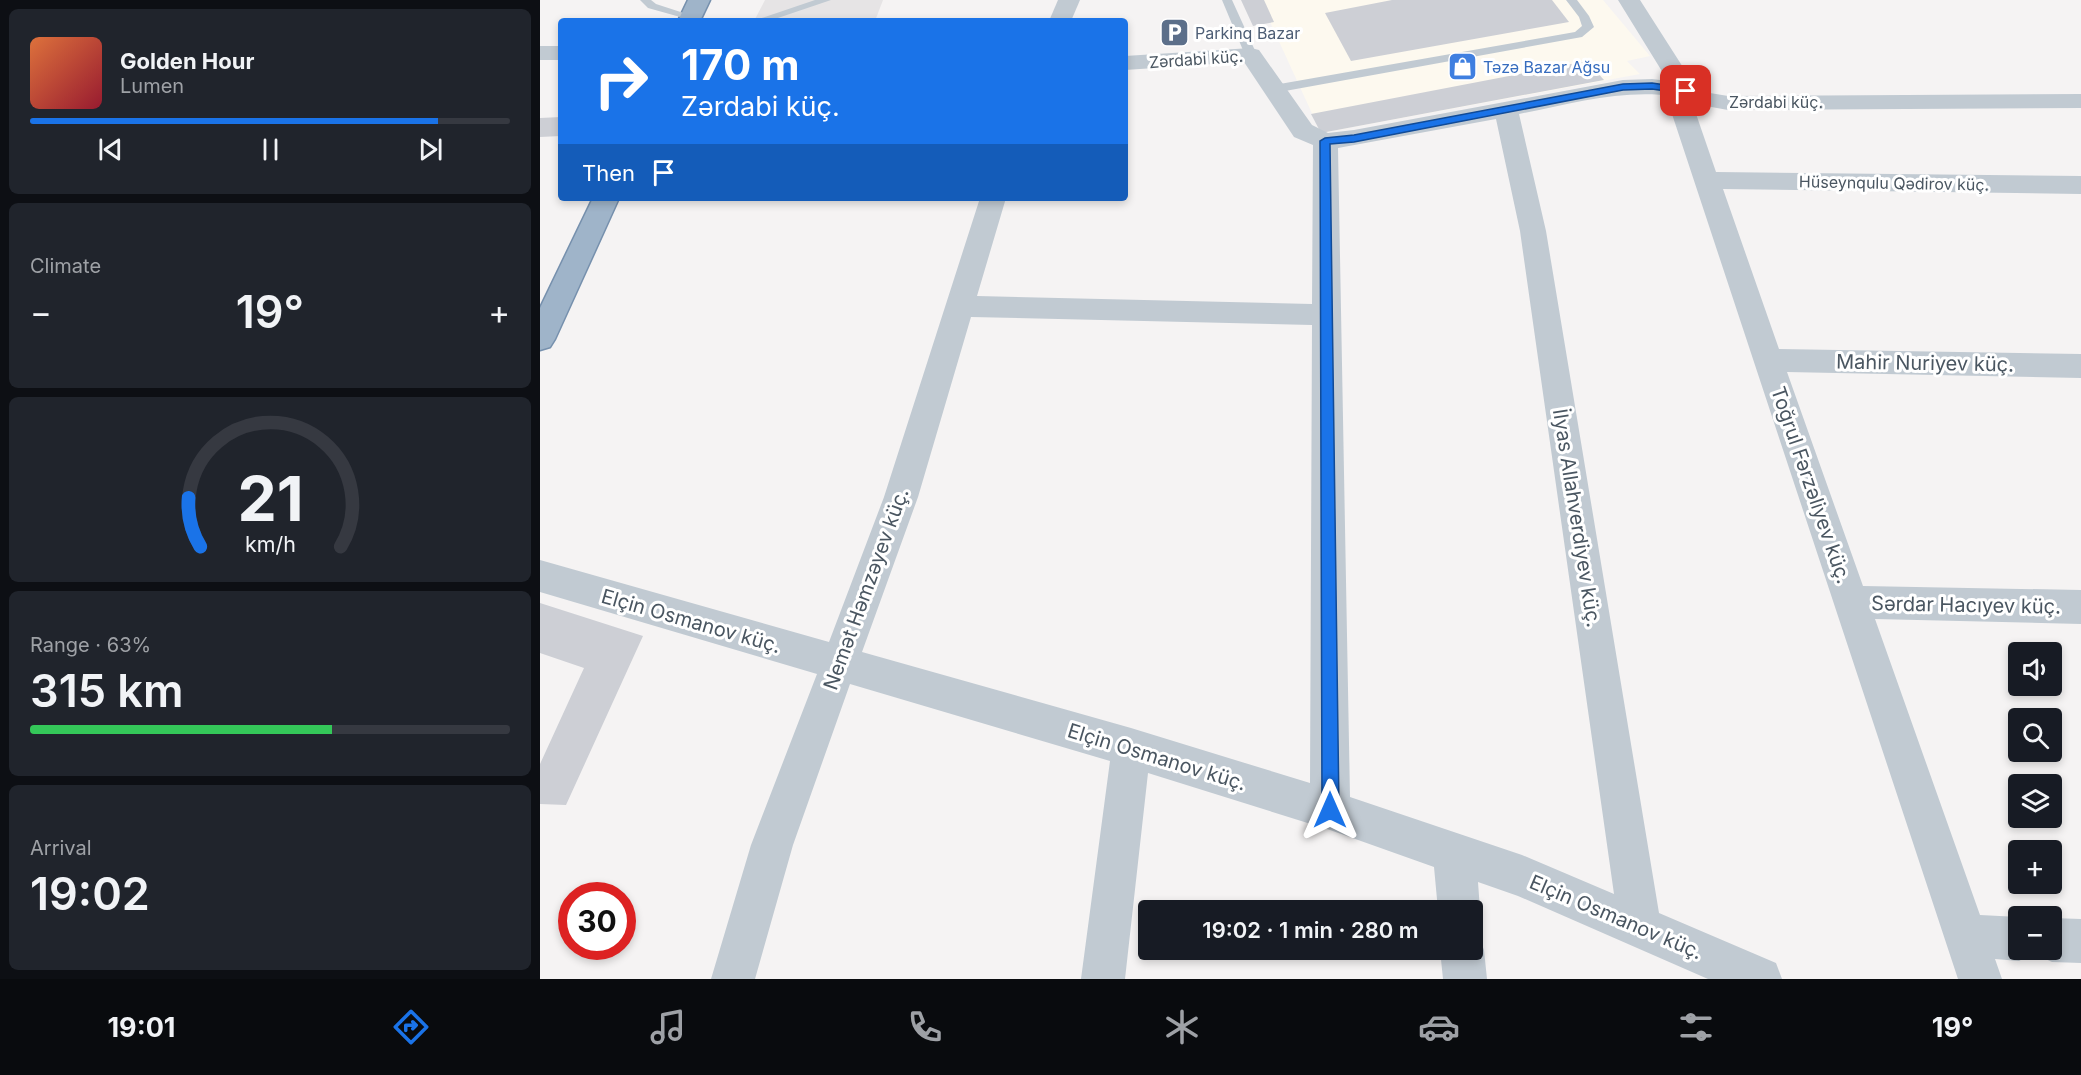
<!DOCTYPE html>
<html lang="en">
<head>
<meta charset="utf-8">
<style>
  :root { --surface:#171b24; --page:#20242c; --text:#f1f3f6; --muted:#9ea1a6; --line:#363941; --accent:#1a73e8 }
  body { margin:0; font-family:Inter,sans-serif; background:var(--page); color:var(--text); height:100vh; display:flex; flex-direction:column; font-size:22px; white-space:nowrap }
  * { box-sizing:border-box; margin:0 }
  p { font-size:20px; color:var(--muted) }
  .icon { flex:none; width:33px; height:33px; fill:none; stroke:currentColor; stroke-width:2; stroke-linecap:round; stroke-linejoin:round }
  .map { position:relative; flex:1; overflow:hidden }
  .panel { display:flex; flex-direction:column; gap:9px; padding:9px; background:#0d0f14; width:540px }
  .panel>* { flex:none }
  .hud { position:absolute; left:18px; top:18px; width:570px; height:183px; border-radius:6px; box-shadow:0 3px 9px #0003; background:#1a73e8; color:#fff; overflow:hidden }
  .buttons { position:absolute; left:1468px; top:642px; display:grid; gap:12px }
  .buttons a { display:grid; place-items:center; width:54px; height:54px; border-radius:6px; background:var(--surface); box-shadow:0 3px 9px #0003; font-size:30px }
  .speed { position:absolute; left:18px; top:882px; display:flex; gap:12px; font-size:30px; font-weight:700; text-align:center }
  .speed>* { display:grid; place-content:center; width:78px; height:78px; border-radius:50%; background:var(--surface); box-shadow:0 3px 9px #0003; line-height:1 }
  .speed .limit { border:9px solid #d22; background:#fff; color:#111 }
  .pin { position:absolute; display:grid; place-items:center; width:51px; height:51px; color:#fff; margin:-26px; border-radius:12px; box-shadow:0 3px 9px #0006 }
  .me { position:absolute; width:66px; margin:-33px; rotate:0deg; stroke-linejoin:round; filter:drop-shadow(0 0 4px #0008) }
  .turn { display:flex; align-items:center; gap:21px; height:126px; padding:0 24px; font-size:27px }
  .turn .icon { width:78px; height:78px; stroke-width:2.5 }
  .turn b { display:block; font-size:42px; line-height:51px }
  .then { display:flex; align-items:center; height:57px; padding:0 24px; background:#0003; gap:12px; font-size:22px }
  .big { font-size:45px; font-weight:600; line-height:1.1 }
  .panel .tile { flex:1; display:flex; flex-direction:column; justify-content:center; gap:9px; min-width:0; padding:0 21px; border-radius:9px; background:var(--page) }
  .panel .dial { align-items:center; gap:0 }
  .dial svg { height:156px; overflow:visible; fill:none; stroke:var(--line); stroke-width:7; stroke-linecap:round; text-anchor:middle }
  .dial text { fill:var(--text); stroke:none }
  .song { display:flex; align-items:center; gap:18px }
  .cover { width:72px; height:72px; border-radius:9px; background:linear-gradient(135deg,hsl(20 70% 55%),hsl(350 70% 35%)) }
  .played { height:6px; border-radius:3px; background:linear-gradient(90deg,var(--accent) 85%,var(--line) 85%) }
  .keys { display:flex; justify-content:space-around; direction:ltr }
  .heat { display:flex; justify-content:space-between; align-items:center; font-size:33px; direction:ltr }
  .charge { height:9px; border-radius:4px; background:linear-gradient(90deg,#34c759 63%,var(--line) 0) }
  .trip { position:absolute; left:598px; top:900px; width:345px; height:60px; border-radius:6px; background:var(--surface); box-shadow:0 3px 9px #0003; font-weight:600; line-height:60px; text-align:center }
  .menu { display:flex; height:96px; justify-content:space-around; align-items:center; background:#090b0e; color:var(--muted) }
  .menu .icon { width:42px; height:42px }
  .menu .current { color:var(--accent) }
  .menu b { font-size:27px; color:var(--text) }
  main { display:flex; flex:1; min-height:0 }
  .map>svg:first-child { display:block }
</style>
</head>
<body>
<main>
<section class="panel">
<div class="tile">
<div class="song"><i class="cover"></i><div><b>Golden Hour</b><p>Lumen</p></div></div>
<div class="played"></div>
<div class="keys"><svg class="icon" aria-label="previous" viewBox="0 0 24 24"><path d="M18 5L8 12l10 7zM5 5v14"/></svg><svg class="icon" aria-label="pause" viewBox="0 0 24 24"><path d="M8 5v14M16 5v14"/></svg><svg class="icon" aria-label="next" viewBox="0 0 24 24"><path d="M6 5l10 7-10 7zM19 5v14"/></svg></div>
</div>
<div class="tile"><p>Climate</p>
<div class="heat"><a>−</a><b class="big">19°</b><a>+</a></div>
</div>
<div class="tile dial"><svg viewBox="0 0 100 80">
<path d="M14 69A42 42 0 1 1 86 69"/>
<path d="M14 69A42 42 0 0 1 8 44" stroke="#1a73e8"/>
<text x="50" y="56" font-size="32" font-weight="700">21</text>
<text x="50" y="72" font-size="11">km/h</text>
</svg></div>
<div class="tile"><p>Range · 63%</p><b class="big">315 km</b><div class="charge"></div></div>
<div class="tile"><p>Arrival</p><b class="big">19:02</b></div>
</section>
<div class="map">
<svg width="1541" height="979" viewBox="0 0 1541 979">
  <rect width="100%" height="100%" fill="#f5f3f3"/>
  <!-- commercial -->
  <path fill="#fdf9ef" d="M720,0H1063L1110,56L1087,61L1100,74L781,133Z"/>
  <!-- education -->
  <path fill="#e6e4e5" d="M225,0H343L335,21H214Z"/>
  <!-- building -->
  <g fill="#cdcfd5">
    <path d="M701,0H724L734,22L713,26Z"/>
    <path d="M852,0H1012L1029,22L811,61L785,13Z"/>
    <path d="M1047,61L1064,80L781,133L771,114Z"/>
    <path d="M21,117V136L0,137V118Z"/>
    <path d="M0,603L103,636L26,805L0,804V764L44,668L0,653Z"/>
  </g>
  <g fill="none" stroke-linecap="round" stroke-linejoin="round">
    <defs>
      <g id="trunk">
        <path d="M148,0H170L160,21H138Z"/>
        <path d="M53,198H79L15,339L10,347L0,350V308Z"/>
      </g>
    </defs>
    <!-- trunk casing -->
    <use href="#trunk" stroke="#7690ad" stroke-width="3"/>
    <!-- service -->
    <g fill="#c1cad2" fill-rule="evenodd">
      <path d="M100,0H111L116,4L156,17L151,20L108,8Z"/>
      <path d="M275,0H291L229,21H213Z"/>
      <path d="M682,0H692L717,55L715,57H707L705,55Z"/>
      <path d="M1026,0H1037L1049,16L1054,27L1042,37L734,93L728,89L734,85L1035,32L1042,26L1039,17Z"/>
    </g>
    <!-- minor -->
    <g fill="#c1cad2" fill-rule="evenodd">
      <path d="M518,0H540L531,21H509Z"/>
      <path d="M1078,0H1100L1155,86L1170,93L1188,96L1541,94V108L1188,110L1155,104L1154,108L1176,172L1541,176V194L1183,189L1239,349L1541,354V378L1247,372L1323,586L1541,590V624L1335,619L1440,915L1479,917V950H1512V918L1541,919V963L1512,962L1497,955L1495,952L1479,961L1455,959L1462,979H1418L1130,108L1133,96C1081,89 1030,104 979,114L1006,231L1119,913L1236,963L1242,979H1168L978,896L938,882L940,910L933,926V910H898L894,867L790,830L608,773L585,979H541L570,761L310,684L253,845L215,979H171L211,845L277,674L0,592V560L289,642L344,497L440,198H466L437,296L772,304L773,145L754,137L704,62L585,70V56L711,48L719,50L772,125L788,133L814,130L1083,80L1112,79L1128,81ZM956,119L980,231L1074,894L982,855L810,797L798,148ZM431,317L772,325L770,783L591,728L322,652L378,497Z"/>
      <rect x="0" y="46" width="21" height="14"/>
      <path d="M933,933L938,934L944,950L947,979H903L900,950H933Z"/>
    </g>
    <!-- trunk -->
    <use href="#trunk" fill="#9fb4c9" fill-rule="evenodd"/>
  </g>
  <!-- route -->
  <path fill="#1a73e8" stroke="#114b97" stroke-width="1.5" d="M1112,83L1146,88L1150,91L1146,94L1112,89L1083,90L814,142L790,144L799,810L796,816L790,818L784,816L782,810L780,141L785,138L814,135L1083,84Z"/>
  <!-- icons -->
  <defs>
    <symbol id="parking-square" viewBox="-11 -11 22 22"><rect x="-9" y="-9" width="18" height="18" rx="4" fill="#5c6f8a" stroke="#fff"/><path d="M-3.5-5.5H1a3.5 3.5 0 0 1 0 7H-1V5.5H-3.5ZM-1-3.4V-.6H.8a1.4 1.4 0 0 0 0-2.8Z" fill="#fff"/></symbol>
    <symbol id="shop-square" viewBox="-11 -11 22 22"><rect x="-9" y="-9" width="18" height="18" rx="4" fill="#3f7fe0" stroke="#fff"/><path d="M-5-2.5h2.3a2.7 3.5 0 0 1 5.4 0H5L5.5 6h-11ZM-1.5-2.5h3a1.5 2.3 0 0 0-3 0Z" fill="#fff"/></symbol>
  </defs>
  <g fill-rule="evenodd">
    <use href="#parking-square" x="618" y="16" width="33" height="33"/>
    <use href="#shop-square" x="906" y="50" width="33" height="33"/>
  </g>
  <g text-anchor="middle" stroke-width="6" stroke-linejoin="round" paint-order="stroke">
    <!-- far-service labels -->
    <g font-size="16" fill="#4e5e75" stroke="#fff" text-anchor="start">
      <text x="655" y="39">Parkinq Bazar</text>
    </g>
    <!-- far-street labels -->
    <g font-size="16" fill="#4a5661" stroke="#fff">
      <text transform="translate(656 59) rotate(-4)" y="6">Zərdabi küç.</text>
      <text x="1236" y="108">Zərdabi küç.</text>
      <text transform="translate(1354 183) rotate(1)" y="6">Hüseynqulu Qədirov küç.</text>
    </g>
    <!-- far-shop labels -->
    <g font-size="16" fill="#366cbe" stroke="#fff" text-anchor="start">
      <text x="943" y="73">Təzə Bazar Ağsu</text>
    </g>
    <!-- street labels -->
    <g font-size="20" fill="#4a5661" stroke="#fff">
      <text transform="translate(1385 363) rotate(1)" y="7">Mahir Nuriyev küç.</text>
      <text transform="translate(1271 485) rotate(71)" y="7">Toğrul Fərzəliyev küç.</text>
      <text transform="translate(1037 518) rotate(81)" y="7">İlyas Allahverdiyev küç.</text>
      <text transform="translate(326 589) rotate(-70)" y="7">Nemət Həmzəyev küç.</text>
      <text transform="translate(1426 605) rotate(1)" y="7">Sərdar Hacıyev küç.</text>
      <text transform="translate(151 621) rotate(16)" y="7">Elçin Osmanov küç.</text>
      <text transform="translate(617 757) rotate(17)" y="7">Elçin Osmanov küç.</text>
      <text transform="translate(1076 917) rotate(23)" y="7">Elçin Osmanov küç.</text>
    </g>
  </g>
</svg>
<div class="buttons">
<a><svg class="icon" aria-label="sound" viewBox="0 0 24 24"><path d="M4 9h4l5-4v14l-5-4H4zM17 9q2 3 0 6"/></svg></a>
<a><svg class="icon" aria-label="search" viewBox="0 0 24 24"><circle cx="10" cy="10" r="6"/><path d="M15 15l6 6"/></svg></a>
<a><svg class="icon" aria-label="layers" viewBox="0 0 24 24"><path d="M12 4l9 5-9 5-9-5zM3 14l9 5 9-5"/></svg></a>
<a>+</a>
<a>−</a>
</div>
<div class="speed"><div class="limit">30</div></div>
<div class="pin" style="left:1146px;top:91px;background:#d93025"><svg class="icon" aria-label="arrive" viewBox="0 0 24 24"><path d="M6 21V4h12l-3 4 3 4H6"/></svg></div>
<svg class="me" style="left:790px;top:810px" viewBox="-20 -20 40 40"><path d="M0-17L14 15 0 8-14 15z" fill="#1a73e8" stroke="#fff" stroke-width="4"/></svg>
<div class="trip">19:02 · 1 min · 280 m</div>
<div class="hud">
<div class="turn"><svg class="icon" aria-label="right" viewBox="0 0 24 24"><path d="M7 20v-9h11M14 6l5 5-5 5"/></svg><div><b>170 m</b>Zərdabi küç.</div></div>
<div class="then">Then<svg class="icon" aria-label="arrive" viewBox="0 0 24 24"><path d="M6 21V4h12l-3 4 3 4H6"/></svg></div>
</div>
</div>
</main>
<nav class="menu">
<b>19:01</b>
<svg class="icon current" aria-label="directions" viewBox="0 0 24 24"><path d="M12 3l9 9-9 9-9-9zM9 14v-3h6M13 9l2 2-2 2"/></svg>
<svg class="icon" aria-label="music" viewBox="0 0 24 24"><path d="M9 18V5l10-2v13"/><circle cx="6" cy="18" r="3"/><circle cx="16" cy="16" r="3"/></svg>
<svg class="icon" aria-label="phone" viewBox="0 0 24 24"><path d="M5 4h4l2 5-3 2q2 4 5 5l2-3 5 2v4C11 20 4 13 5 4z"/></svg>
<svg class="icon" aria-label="climate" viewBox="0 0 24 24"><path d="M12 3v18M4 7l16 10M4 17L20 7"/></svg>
<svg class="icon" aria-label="car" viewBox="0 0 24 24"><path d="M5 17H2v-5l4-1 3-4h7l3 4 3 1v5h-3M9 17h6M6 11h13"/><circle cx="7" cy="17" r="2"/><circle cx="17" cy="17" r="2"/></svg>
<svg class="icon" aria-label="filters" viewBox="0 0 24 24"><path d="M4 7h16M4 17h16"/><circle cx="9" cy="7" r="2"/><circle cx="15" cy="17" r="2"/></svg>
<b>19°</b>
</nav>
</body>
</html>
